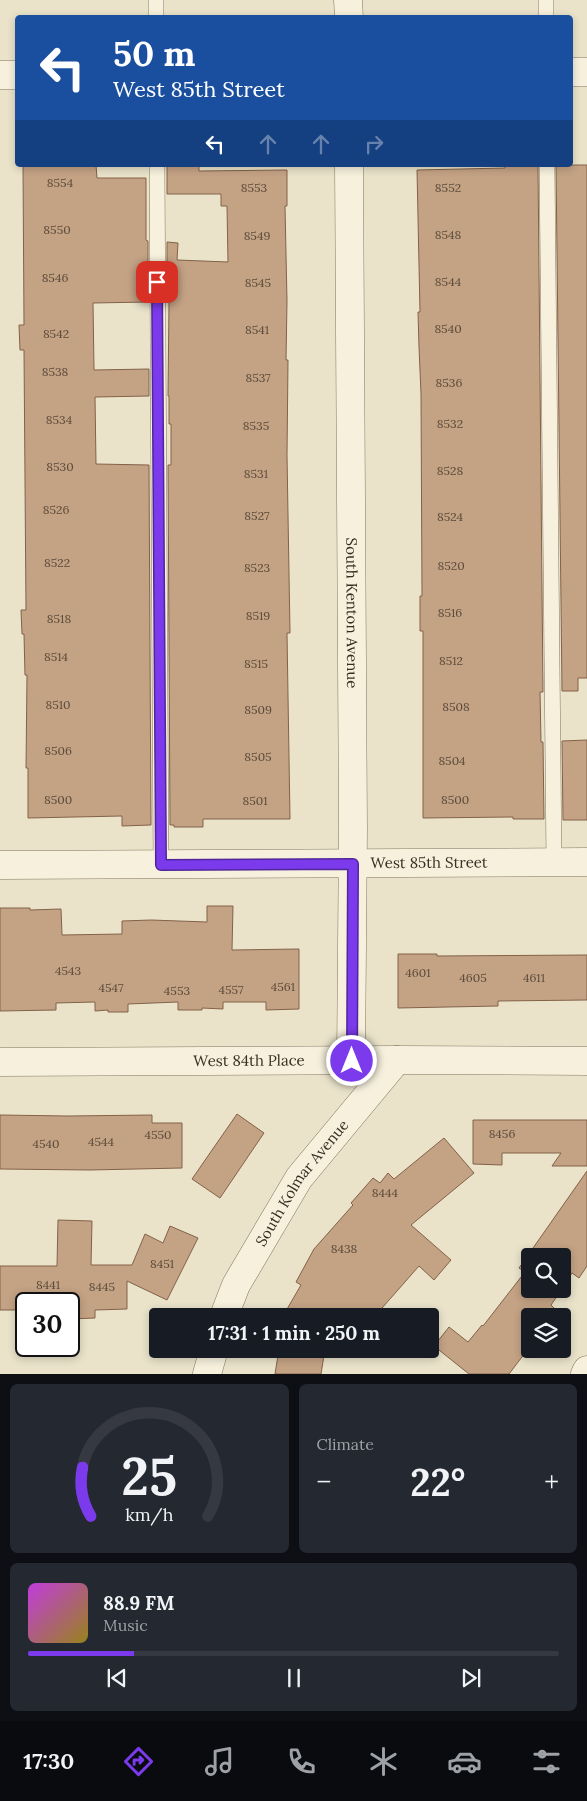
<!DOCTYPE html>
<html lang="en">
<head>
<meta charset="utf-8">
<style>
  :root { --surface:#171b24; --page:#242831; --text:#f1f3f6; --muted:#9ea1a6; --line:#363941; --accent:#7c3aed }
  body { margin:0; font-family:Lora,serif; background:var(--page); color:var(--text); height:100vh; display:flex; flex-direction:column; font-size:19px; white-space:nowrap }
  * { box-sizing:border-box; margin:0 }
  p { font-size:16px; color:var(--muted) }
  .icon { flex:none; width:28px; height:28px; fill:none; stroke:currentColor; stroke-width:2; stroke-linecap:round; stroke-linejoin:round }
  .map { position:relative; height:1374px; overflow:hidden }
  .side { display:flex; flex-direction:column; gap:10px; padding:10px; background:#0d0f14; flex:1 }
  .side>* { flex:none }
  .guide { position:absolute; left:15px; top:15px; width:558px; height:152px; border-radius:5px; box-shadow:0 2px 8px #0003; background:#1a4fa0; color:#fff; overflow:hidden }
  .tools { position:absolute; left:521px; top:1248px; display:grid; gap:10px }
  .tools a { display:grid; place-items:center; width:50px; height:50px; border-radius:5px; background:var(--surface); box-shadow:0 2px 8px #0003; font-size:25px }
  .speed { position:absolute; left:15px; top:1292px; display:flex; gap:10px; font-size:25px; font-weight:700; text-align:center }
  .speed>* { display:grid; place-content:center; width:65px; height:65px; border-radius:50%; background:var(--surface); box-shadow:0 2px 8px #0003; line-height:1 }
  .speed .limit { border:2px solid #111; border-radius:8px; background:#fff; color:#111 }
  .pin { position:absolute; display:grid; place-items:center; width:42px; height:42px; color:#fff; margin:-21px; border-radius:10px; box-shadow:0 2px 8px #0006 }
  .me { position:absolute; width:55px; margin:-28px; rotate:0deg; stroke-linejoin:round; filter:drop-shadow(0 0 4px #0008) }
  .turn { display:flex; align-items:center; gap:18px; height:105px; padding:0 15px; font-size:22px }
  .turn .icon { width:65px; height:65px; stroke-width:2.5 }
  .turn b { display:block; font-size:35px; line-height:42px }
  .lanes { display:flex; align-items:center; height:48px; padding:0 15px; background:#0003; justify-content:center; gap:25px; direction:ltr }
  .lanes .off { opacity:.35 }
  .big { font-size:38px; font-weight:700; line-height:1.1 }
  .side .widget { flex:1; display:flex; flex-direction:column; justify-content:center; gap:8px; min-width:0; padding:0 18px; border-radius:8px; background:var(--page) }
  .side .dial { align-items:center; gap:0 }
  .dial svg { height:130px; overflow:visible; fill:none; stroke:var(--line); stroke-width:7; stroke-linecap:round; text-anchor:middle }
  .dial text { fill:var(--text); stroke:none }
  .song { display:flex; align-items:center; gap:15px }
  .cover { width:60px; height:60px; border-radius:8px; background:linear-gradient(135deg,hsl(290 70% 55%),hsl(50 70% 35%)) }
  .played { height:5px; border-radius:2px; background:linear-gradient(90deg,var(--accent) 20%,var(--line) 20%) }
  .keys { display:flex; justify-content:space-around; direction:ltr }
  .heat { display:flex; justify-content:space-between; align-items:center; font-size:28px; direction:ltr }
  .side .tiles { flex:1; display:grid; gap:10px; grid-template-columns:1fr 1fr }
  .widget:last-child { grid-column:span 2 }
  .trip { position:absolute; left:149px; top:1308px; width:290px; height:50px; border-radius:5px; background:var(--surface); box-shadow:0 2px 8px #0003; font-weight:700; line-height:50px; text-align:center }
  .tabs { display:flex; height:80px; justify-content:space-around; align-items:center; background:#090b0e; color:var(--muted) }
  .tabs .icon { width:35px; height:35px }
  .tabs .current { color:var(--accent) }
  .tabs b { font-size:22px; color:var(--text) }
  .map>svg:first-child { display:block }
</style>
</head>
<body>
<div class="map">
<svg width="587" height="1374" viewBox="0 0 587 1374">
  <rect width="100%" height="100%" fill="#eae3ca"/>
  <!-- building -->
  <g fill="#c4a284" stroke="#826249">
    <path d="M96,165L97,178H146V240L148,241V302L93,303L94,370L149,369V396L95,397L96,464L149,465L151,825L122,826V816L28,818V768H26L27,675H25L24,634H22L21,610H26L24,350H20L19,325H24L23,166Z"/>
    <path d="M167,165L199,166V171L287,170V206H285L287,301L286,360H288L287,455L290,633H287L290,819H203V827H174V825H170L168,465H171V424H169V396H168L169,302H167V242L178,243L177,260L228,262L227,206H221V194H167Z"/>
    <path d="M505,165H538L543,692H540L541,742H543L544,819H513V817L423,818V631H420V596H422L421,394L419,347L418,312H420L417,170L505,168Z"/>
    <path d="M556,165H587V678H578V691H562Z"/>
    <path d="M587,740V820H563L562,741Z"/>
    <path d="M207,906H233L232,950L299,949V1009L266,1010V1002H223V1009L202,1008V1010H178V1002L128,1004V1012H108V1010L95,1011V1002L56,1003V1010L0,1011V908H30V910L61,909L62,935L122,934V921L151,920L207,922Z"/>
    <path d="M398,954H437V956L587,955V1000L498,1001V1006L398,1008Z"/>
    <path d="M237,1114L264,1133L220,1198L192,1179Z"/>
    <path d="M0,1115L68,1116L152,1115V1123H182V1168L90,1170L0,1169Z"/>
    <path d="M473,1120H587V1166H552L561,1153H502V1165L473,1164Z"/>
    <path d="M444,1138L474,1173L411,1225L451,1260L434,1280L419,1266L375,1316H283L301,1285L296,1282L314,1249L353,1205L351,1203L373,1178L380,1183L388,1173L394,1179Z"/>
    <path d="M587,1171V1266L579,1278L572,1273L562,1288V1256H530V1289H562L551,1305L554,1308L548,1316H530V1340L523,1349H528L509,1374H469L434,1346L449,1327L468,1342L482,1325L483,1326L525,1272L519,1268Z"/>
    <path d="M58,1220L92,1221L91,1265H132L145,1234L163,1243L170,1226L198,1238L167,1300L127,1281V1309L95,1310V1318L69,1319V1304H26V1310H0V1266H57Z"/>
    <path d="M279,1349H325L321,1374H275Z"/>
  </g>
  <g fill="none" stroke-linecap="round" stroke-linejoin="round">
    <defs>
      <g id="service">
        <path d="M156,0V18"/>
        <path d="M546,0V18"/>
        <path d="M157,165L161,865"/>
        <path d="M547,165L554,862"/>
      </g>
      <g id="minor">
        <path d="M348,0L349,18"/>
        <path d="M570,72H587"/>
        <path d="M0,75H18"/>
        <path id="s1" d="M349,165L353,830L351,1061"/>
        <path id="s2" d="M0,865L587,862"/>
        <path id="s3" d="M0,1062L397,1060L587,1061"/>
        <path id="s4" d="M224,1316L236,1285L299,1178L397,1060"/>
        <path d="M207,1374L214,1349"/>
        <path d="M585,1374L587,1370"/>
      </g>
    </defs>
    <!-- service casing -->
    <use href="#service" stroke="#857660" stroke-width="16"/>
    <!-- minor casing -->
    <use href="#minor" stroke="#857660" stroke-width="29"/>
    <!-- service -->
    <use href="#service" stroke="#f6f0dd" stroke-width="15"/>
    <!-- minor -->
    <use href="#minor" stroke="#f6f0dd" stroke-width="28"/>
  </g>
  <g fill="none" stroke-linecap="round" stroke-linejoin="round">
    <defs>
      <path id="route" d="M157,282L161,865L353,864L352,1061"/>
    </defs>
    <!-- route casing -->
    <use href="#route" stroke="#51269a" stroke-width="12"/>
    <!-- route -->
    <use href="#route" stroke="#7c3aed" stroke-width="9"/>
  </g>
  <g text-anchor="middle" stroke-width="5" stroke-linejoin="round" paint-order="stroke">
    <!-- number labels -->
    <g font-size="12" fill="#5b4b3a">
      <text x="60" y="187">8554</text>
      <text x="254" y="192">8553</text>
      <text x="448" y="192">8552</text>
      <text x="57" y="234">8550</text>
      <text x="448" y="239">8548</text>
      <text x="257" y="240">8549</text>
      <text x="55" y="282">8546</text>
      <text x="448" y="286">8544</text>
      <text x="258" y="287">8545</text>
      <text x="448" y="333">8540</text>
      <text x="257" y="334">8541</text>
      <text x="56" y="338">8542</text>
      <text x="55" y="376">8538</text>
      <text x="258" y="382">8537</text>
      <text x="449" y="387">8536</text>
      <text x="59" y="424">8534</text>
      <text x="450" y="428">8532</text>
      <text x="256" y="430">8535</text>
      <text x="60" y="471">8530</text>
      <text x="450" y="475">8528</text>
      <text x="256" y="478">8531</text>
      <text x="56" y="514">8526</text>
      <text x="257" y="520">8527</text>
      <text x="450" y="521">8524</text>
      <text x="57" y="567">8522</text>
      <text x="451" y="570">8520</text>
      <text x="257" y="572">8523</text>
      <text x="450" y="617">8516</text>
      <text x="258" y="620">8519</text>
      <text x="59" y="623">8518</text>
      <text x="56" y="661">8514</text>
      <text x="451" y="665">8512</text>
      <text x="256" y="668">8515</text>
      <text x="58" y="709">8510</text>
      <text x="456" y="711">8508</text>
      <text x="258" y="714">8509</text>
      <text x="58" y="755">8506</text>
      <text x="258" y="761">8505</text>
      <text x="452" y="765">8504</text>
      <text x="58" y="804">8500</text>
      <text x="455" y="804">8500</text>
      <text x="255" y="805">8501</text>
      <text x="68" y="975">4543</text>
      <text x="418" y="977">4601</text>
      <text x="473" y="982">4605</text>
      <text x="534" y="982">4611</text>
      <text x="283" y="991">4561</text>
      <text x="111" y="992">4547</text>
      <text x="231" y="994">4557</text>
      <text x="177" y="995">4553</text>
      <text x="502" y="1138">8456</text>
      <text x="158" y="1139">4550</text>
      <text x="101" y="1146">4544</text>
      <text x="46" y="1148">4540</text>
      <text x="385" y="1197">8444</text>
      <text x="344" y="1253">8438</text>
      <text x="162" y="1268">8451</text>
      <text x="48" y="1289">8441</text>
      <text x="102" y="1291">8445</text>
    </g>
    <!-- street labels -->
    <g font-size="15" fill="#382e22" stroke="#f3edd9">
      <text dy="5" stroke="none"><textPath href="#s1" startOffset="448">South Kenton Avenue</textPath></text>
      <text dy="5" stroke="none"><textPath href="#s2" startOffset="429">West 85th Street</textPath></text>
      <text dy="5" stroke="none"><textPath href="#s3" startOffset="249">West 84th Place</textPath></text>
      <text dy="5" stroke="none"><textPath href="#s4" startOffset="155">South Kolmar Avenue</textPath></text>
    </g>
  </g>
</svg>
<div class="tools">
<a><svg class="icon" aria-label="search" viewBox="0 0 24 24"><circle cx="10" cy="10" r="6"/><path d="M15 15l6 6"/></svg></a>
<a><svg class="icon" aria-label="layers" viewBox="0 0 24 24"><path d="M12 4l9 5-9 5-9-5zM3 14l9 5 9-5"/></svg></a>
</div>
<div class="speed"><div class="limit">30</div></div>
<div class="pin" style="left:157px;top:282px;background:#d93025"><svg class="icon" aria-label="arrive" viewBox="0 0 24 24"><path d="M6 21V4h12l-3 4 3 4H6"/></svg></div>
<svg class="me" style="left:352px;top:1061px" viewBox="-20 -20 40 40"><circle r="17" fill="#7c3aed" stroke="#fff" stroke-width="3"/><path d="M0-11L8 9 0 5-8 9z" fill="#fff"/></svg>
<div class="trip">17:31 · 1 min · 250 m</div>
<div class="guide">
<div class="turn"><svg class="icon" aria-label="left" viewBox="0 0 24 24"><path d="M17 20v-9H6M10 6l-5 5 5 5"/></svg><div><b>50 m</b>West 85th Street</div></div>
<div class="lanes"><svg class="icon" aria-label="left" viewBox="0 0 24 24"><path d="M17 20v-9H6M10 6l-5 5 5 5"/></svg><svg class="icon off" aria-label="ahead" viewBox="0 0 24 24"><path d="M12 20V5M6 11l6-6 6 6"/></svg><svg class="icon off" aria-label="ahead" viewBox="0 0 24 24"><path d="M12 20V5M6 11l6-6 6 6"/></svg><svg class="icon off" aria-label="right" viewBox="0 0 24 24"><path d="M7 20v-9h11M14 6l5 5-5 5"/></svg></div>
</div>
</div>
<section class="side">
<div class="tiles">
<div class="widget dial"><svg viewBox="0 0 100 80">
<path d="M14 69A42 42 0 1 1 86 69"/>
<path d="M14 69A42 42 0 0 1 9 39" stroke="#7c3aed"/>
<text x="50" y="56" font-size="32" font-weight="700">25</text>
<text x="50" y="72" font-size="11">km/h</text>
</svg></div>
<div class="widget"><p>Climate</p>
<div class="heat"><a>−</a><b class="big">22°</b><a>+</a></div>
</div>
<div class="widget">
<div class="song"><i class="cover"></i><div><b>88.9 FM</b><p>Music</p></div></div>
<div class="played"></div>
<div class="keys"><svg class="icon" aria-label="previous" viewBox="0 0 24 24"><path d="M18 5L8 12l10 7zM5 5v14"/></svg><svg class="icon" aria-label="pause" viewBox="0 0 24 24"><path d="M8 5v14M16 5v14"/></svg><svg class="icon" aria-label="next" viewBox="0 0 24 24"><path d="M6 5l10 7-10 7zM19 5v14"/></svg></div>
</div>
</div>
</section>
<nav class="tabs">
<b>17:30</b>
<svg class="icon current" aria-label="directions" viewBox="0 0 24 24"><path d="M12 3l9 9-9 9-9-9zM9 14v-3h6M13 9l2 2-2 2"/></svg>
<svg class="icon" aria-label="music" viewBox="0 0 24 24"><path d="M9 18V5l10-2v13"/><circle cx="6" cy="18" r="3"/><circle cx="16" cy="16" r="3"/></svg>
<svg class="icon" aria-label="phone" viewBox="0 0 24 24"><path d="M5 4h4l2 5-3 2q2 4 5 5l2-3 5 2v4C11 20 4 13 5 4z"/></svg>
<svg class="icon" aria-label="climate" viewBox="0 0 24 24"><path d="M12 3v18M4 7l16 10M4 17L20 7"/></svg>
<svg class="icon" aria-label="car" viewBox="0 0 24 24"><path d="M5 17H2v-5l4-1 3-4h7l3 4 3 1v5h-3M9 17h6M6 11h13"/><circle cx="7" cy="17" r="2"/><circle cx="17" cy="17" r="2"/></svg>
<svg class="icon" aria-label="filters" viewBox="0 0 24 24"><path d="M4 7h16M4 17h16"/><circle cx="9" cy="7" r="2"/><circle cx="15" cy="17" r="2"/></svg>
</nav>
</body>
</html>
